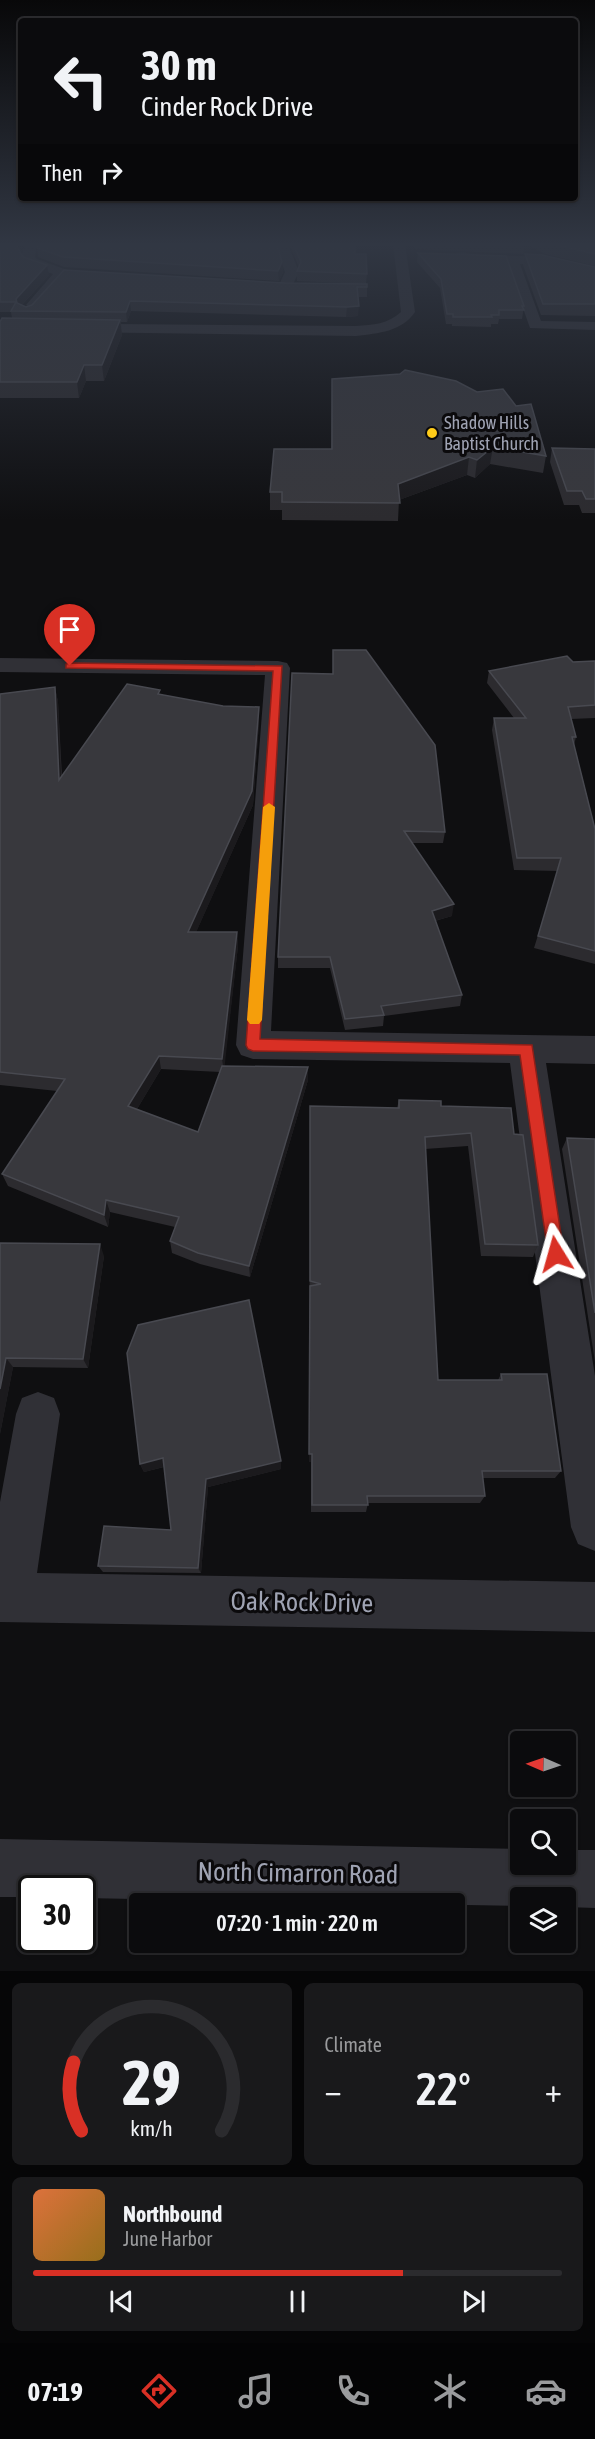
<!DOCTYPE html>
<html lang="en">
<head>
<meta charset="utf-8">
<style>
  :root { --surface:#0b0b0d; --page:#19191b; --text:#f1f3f6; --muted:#9a9b9d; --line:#2b2b2e; --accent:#d93025 }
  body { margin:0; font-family:"Asap Condensed",sans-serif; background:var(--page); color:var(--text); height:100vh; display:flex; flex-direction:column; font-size:22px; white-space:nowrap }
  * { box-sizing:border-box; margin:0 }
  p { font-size:20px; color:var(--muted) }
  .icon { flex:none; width:33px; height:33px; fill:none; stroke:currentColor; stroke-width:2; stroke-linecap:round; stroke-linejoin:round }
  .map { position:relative; height:1971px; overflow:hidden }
  .panel { display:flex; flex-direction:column; gap:12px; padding:12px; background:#060607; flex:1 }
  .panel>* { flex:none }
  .banner { position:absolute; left:18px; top:18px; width:560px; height:183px; border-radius:6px; box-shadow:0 2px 4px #0004,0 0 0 2px var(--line); background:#0b0b0d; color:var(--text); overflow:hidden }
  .needle { width:39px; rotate:272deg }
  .tools { position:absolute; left:510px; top:1731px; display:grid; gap:12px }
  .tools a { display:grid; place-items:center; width:66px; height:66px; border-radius:6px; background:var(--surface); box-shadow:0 2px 4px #0004,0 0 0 2px var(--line); font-size:30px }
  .speed { position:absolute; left:18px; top:1875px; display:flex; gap:12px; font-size:30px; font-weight:700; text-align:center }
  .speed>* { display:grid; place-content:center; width:78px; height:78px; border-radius:50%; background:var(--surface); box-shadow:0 2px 4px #0004,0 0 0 2px var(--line); line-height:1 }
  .speed .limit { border:3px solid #111; border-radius:9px; background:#fff; color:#111 }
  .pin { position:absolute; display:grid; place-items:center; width:51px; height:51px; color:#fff; margin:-62px -26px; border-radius:50% 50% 50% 0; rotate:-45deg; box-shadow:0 0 6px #0007 }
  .pin .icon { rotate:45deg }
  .me { position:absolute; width:66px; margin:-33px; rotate:352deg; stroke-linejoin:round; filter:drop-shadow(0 0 4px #0008) }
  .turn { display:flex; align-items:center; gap:21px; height:126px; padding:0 24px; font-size:27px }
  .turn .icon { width:78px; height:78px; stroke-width:2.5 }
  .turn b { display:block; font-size:42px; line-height:51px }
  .then { display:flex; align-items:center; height:57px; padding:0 24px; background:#0003; gap:12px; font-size:22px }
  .big { font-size:45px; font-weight:600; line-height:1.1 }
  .panel .widget { flex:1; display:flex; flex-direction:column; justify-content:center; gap:9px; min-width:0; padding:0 21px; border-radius:9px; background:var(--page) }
  .panel .dial { align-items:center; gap:0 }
  .dial svg { height:156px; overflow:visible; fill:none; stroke:var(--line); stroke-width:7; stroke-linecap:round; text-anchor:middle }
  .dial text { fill:var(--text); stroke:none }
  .song { display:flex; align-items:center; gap:18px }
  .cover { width:72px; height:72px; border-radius:9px; background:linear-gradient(135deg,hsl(20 70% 55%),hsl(40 70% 35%)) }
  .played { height:6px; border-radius:3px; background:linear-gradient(90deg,var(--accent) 70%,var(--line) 70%) }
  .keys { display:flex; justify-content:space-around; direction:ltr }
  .heat { display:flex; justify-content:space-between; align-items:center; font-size:33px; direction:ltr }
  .panel .tiles { flex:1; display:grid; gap:12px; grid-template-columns:1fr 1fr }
  .widget:last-child { grid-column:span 2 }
  .trip { position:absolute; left:129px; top:1893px; width:336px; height:60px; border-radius:6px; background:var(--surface); box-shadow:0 2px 4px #0004,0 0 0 2px var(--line); font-weight:600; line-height:60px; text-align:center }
  .tab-bar { display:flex; height:96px; justify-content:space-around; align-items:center; background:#040405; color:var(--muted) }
  .tab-bar .icon { width:42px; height:42px }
  .tab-bar .current { color:var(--accent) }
  .tab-bar b { font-size:27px; color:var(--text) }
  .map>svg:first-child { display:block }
</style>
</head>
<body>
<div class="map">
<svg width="595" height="1971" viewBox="0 0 595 1971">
  <rect width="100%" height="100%" fill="#0f0f11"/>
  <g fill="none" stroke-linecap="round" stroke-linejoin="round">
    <!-- minor -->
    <g fill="#303036" fill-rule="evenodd">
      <path d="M25,244H37L35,257L37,259L67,270L69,273L38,308L33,309L26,305L53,274L27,265L21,257Z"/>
      <path d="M275,244H288L299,272L290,290L285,291L278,287L285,272Z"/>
      <path d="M393,244H405L415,312C401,332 379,333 356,336L0,331V323L356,326C373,325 388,324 401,312Z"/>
      <path d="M462,252L477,255L555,257L557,260L555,263L550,264H520L541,321L595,322V330L530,328L507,263H477L457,259L455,256L457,253Z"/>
      <path d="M0,658L278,661L287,663L290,668L271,1031L595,1036V1064L546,1063L595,1376V1551L578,1544L571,1527L510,1063L253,1059L241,1055L236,1045L265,675L0,672Z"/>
      <path d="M38,1392L54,1398L60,1414L37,1573L595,1582V1632L0,1622V1502L16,1414L22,1398Z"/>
      <path d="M0,1839L520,1849V1864H566V1850H595V1908L566,1907V1898H520V1906L82,1898V1888H32V1897H0Z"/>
    </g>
  </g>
  <!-- wall -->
  <g fill="#2c2b2f" fill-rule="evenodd">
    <path d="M0,244L20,252L23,257L49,275L22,305L26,307L285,283L367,284V297H358V316L346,317L131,311L127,322H121L122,335L104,381H86L79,398H0V322L12,318L11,312H0Z"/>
    <path d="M289,244H355V254L367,274L366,284L297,281V271L299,267Z"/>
    <path d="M414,244H595V266L545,254L532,247L523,254L414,249Z"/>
    <path d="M37,248L282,262L283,272L279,281L64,267L38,257Z"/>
    <path d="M418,253L524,306L522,319H499L498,324H491V327L452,326V324H446L440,288L417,262Z"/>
    <path d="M525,254L595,267V316L541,315L523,265Z"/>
    <path d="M332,379L546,456L543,473L490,464L475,478L467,475L399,500L398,521L282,520V510H270V492L331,449Z"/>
    <path d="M552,448L595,449V513H582L579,505H564L550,462Z"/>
    <path d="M595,661V718L571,719L576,737L574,745L595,829V964L534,948L558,871L514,870L492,730L494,718H514L487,683L489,671L573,662Z"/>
    <path d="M292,673L445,832L443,843H412L452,916L435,921L462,995L460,1006L384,1016L383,1026L345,1030L330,968H278V957Z"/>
    <path d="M55,687L58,702L62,777L160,694L259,722L253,805L196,932H237L238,946L224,1066L308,1067V1080L250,1277L200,1264L172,1253L170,1241L175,1227L110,1212L108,1227L8,1186L2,1174L57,1091L0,1085V694ZM161,1069L220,1072L198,1132L137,1109Z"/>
    <path d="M399,1100L441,1106L514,1134L538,1245L533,1257L481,1256L468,1146L425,1149L438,1380H498L501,1374L561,1471L555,1478H483L485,1496L480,1503H368L366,1512H311V1462H309L310,1106L397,1108Z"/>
    <path d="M567,1138L595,1139V1362L562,1149Z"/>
    <path d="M0,1243L104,1256L88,1368L13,1367L0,1434Z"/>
    <path d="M281,1461V1469L208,1487L201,1573L103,1572L98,1566L171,1530L164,1467L144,1472L140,1464Z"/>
  </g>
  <!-- shaded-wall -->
  <g fill="#1b1a1d">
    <path d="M18,244H23L19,256L17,247Z"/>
    <path d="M524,244H532V247L523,254Z"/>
    <path d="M282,262L283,272L279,281L278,271Z"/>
    <path d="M47,265L49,275L18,309L16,299Z"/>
    <path d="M130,301L131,311L127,322L126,312Z"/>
    <path d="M359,306L358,316L346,317L347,307Z"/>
    <path d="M120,320L122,335L104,381L102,365Z"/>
    <path d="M84,365L86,381L79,398L77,382Z"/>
    <path d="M493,447L490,464L475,478L477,460Z"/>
    <path d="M469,457L467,475L396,501L398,484Z"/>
    <path d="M55,687L58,702L62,795L59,780Z"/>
    <path d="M259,707V722L253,805L190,946L188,932Z"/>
    <path d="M454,904L452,916L430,922L432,911Z"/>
    <path d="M237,932L238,946L224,1072L222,1059Z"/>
    <path d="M159,1056L161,1069L131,1119L128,1106Z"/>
    <path d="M308,1067V1080L250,1277L249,1266Z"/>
    <path d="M106,1200L110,1212L108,1227L104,1215Z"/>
    <path d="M100,1244L104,1256L88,1368L83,1359Z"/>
    <path d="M6,1358L13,1367L0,1434V1389Z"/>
    <path d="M309,1454H312L311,1462H309Z"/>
    <path d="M163,1458L167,1466L144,1472L140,1464Z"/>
    <path d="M281,1461V1469L208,1487L201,1573L198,1568L206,1479Z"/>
  </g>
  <!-- building -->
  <g fill="#38383d" stroke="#484950" stroke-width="1.5">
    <path d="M0,244H18L17,247L23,257L47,265L16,299L17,303L26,307L32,305L64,270L285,283L367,284V287H357L359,306L347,307L130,301L126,312L11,311L16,302H0Z"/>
    <path d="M37,244H277L282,262L278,271L63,257L37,248Z"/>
    <path d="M293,244H355V254H366L367,274L297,271L301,262Z"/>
    <path d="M553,244H595V254Z"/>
    <path d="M418,253L506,256L524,306H522L524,310H499V315H491L492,317H453V314H447L441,279Z"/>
    <path d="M525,254L542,255L595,267V304H543Z"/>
    <path d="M2,318L120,320L102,365H84L77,382H0V322Z"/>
    <path d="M405,370L456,381L477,392L503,389L516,406L531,404L546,456L493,447L477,460L469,457L398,484L400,503L282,502V492H270L274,449H332V379L400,374Z"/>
    <path d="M552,448L595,449V499H586L582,491H567Z"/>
    <path d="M333,650H366L435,745L445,832L404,831L454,904L432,911L462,995L381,1006L384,1015L345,1019L330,957H278L292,673L333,674Z"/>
    <path d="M567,656L573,662L595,661V705L568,707L576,737H572L595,829V951L538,936L561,858H517L494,718H526L489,671Z"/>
    <path d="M127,684L160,690L158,694L223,706L259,707L252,791L188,932H237L222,1059L159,1056L128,1106L198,1132L222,1066L308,1067L249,1266L198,1253L170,1241L179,1217L106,1200L104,1215L2,1174L65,1079L0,1072V694L55,687L59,780Z"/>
    <path d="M399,1100L441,1101V1106L511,1108L514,1134L523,1135L538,1245L485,1244L471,1133L425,1137L438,1380H502L501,1374H547L561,1471H482L485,1496H367L368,1505H312V1454H309L310,1286L321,1284L310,1281V1106L399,1108Z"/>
    <path d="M567,1138L595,1139V1313Z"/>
    <path d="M0,1243L100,1244L83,1359L6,1358L0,1389Z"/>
    <path d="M249,1300L281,1461L206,1479L198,1568L98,1566L104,1526L171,1530L163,1458L140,1464L127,1353L138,1325Z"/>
  </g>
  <!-- sky -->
  <linearGradient id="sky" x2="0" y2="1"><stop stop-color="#080809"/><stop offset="0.47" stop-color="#313743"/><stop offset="1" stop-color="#313743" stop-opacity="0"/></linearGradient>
  <rect width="595" height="520" fill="url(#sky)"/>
  <!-- route -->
  <path fill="#d93025" stroke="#8d1f18" stroke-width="1.5" d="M70,663L282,666L260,1039L532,1045L564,1254L562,1259L556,1262L550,1259L548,1254L520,1055L253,1051L248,1049L246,1045L273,671L66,668V664Z"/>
  <!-- slow -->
  <path fill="#f59e0b" d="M269,803L275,807L262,1020L259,1024H250L247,1020L263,807Z"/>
  <!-- markers -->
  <circle fill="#ffcc19" stroke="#0b0a0c" stroke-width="2" cx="432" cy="433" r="6"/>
  <g text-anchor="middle" stroke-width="6" stroke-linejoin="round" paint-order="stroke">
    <!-- far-poi labels -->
    <g font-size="18" fill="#9fa3b3" stroke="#0b0a0c" text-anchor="start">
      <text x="444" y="429">Shadow Hills<tspan x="444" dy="21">Baptist Church</tspan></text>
    </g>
    <!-- near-street labels -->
    <g font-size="26" fill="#9fa3b3" stroke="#0b0a0c">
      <text transform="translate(302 1602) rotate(1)" y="9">Oak Rock Drive</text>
      <text transform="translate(298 1873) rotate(1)" y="9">North Cimarron Road</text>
    </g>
  </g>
</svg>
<div class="tools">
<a><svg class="needle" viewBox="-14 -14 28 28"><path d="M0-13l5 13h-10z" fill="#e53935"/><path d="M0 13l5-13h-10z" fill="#9a9b9d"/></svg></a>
<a><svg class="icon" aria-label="search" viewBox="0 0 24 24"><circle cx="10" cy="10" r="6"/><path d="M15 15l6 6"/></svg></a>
<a><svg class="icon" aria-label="layers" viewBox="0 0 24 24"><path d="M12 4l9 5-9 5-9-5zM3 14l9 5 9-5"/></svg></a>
</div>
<div class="speed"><div class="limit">30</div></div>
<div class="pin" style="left:70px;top:666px;background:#d93025"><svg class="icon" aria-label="arrive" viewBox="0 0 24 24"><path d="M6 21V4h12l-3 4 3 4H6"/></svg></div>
<svg class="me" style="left:556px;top:1254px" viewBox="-20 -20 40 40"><path d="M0-17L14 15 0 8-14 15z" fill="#d93025" stroke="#fff" stroke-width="4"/></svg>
<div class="trip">07:20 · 1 min · 220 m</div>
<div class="banner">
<div class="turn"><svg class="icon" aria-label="left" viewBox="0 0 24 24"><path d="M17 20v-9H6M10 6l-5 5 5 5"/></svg><div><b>30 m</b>Cinder Rock Drive</div></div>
<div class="then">Then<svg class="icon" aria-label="right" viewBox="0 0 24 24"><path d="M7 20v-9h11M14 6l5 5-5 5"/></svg></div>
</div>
</div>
<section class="panel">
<div class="tiles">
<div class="widget dial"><svg viewBox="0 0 100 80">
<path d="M14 69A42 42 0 1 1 86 69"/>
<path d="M14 69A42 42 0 0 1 10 34" stroke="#d93025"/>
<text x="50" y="56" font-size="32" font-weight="700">29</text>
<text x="50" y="72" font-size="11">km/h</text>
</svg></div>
<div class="widget"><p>Climate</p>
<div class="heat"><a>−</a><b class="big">22°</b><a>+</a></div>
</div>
<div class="widget">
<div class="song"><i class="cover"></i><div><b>Northbound</b><p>June Harbor</p></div></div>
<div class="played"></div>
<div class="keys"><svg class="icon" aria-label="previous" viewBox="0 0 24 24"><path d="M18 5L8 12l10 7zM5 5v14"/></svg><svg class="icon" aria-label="pause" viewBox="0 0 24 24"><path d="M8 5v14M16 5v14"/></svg><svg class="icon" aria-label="next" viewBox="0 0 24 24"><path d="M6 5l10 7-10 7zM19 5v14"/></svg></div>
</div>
</div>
</section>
<nav class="tab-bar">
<b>07:19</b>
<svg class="icon current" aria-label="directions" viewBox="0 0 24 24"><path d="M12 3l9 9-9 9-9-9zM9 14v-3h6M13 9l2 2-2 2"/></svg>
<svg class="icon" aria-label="music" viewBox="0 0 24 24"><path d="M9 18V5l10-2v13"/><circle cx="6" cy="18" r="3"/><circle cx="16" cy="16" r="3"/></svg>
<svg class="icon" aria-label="phone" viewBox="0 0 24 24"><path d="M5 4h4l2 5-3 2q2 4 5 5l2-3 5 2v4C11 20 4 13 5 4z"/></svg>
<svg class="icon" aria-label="climate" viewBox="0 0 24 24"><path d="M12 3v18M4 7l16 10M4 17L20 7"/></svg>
<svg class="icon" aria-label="car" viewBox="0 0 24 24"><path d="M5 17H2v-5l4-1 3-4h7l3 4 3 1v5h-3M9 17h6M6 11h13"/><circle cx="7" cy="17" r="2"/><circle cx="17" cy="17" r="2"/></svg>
</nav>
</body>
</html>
